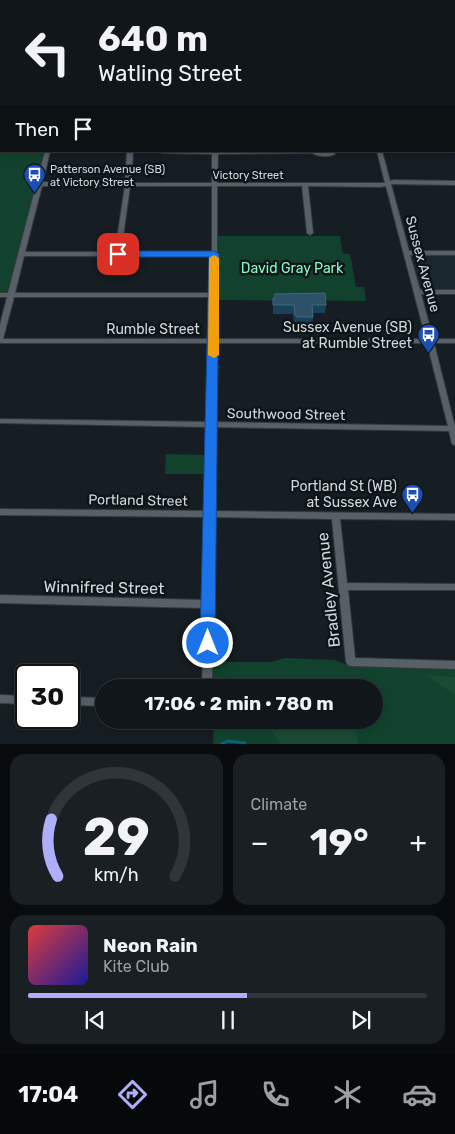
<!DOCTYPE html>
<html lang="en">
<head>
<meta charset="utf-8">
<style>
  :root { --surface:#10161a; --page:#191f23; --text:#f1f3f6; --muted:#9c9fa2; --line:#303539; --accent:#b0aefa }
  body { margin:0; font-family:Rubik,sans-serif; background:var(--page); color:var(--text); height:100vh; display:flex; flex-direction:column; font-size:19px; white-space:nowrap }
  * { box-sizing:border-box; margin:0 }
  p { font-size:16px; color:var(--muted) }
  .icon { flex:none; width:28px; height:28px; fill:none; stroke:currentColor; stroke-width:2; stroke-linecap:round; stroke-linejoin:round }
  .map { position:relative; height:744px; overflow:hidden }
  .details { display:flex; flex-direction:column; gap:10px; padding:10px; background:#090c0e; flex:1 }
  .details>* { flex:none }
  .top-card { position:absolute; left:0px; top:0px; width:455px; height:152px; box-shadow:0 2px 8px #0003,0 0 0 1px var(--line); background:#10161a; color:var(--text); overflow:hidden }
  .speed { position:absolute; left:15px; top:664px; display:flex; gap:10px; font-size:25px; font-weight:700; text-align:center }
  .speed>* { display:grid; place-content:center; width:65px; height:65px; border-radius:50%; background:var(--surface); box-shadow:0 2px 8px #0003,0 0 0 1px var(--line); line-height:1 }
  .speed .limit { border:2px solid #111; border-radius:8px; background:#fff; color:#111 }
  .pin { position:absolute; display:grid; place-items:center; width:42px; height:42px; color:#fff; margin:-21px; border-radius:10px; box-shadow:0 2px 8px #0006 }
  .me { position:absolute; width:55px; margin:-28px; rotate:0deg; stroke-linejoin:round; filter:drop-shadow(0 0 4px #0008) }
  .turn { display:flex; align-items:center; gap:18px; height:105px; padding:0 15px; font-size:22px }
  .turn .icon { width:65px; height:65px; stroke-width:2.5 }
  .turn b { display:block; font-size:35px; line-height:42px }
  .then { display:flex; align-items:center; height:48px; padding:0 15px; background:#0003; gap:10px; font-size:19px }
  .big { font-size:38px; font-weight:700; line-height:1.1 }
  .details .tile { flex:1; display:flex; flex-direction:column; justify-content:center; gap:8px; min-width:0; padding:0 18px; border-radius:15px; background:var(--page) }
  .details .dial { align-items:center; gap:0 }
  .dial svg { height:130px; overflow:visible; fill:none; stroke:var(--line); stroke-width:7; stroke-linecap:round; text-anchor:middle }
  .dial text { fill:var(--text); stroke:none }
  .song { display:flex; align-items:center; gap:15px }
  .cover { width:60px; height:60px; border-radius:8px; background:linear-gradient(135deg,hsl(0 70% 55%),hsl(240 70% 35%)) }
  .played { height:5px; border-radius:2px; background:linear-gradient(90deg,var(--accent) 55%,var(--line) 55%) }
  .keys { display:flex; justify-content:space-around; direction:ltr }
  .heat { display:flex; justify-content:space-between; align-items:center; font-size:28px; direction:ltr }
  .details .tiles { flex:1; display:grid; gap:10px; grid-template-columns:1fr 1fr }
  .tile:last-child { grid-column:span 2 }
  .trip { position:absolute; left:95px; top:679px; width:288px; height:50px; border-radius:25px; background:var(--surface); box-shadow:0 2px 8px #0003,0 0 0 1px var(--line); font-weight:700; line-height:50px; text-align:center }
  .tabs { display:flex; height:80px; justify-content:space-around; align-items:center; background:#06090a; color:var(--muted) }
  .tabs .icon { width:35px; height:35px }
  .tabs .active { color:var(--accent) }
  .tabs b { font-size:22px; color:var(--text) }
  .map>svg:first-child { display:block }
</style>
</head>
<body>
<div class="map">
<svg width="455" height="744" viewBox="0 0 455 744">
  <rect width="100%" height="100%" fill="#161e23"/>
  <!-- built -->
  <path fill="#1b2830" d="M415,255H455V290L421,289L412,256Z"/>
  <!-- green -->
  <g fill="#12422d">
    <path d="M0,81L1,151H45L8,291L0,294Z"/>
    <path d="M217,236H340L343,254H350L356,287H364L366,301L217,300Z"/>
    <path d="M166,454L207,455V474H165Z"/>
    <path d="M285,658L335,660L350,666L455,669V744H213L214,720H374V688H211V662H271Z"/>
  </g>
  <!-- forest -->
  <g fill="#1b4a34">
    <path d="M426,675L455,677V695Z"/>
    <path d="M265,720C297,720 326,720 356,729L358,744H280Z"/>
  </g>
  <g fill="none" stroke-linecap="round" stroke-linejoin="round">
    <!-- stream -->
    <path stroke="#05677f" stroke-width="2.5" d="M221,744L228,741L245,743"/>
    <defs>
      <g id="minor">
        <path d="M86,0H90L89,1H85Z"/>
        <path d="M230,0H235L233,1H229Z"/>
        <path d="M275,0H281L279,1H274Z"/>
        <path d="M321,0H326L324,1H320Z"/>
        <path d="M405,0H414L415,1H408Z"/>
        <rect x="454" y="11" width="1" height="3"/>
        <rect x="454" y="21" width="1" height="2"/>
        <rect x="454" y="72" width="1" height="3"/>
        <rect x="454" y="129" width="1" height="5"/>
        <path d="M45,151H50L43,182L125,183L127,151H133L131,183H212V154L162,153L160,151H322L321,152L329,153L328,151H333L335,154C329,158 316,156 312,153L218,154L217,183H385L377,151H382L390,181L394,180L455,181V185L391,184L409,251H455V255H410L420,290H455V294H421L433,339H455V343H434L455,427V445L452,444L449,431L216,427L215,511L455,514V520L340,519L347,583L455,584V590H348L355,658L455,661V669L351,666L348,665L346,662L332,519L214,517L212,688H202L204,608L0,603V595L204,600L206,517L0,515V509L207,511L209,427L0,423V419L209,422L211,343H0V325L7,297H0V293H8ZM42,186H125L115,252H25ZM130,186H212V252H121ZM217,186H302L307,233L310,235L313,233L308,186L381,187L386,186L426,339H217ZM24,256H211V293H15ZM14,297H211V339H3ZM217,343H427L448,426L216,422Z"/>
        <path d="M0,695L26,696V704L0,703Z"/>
        <path d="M69,697L104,698V706L69,705Z"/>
      </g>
      <g id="major">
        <rect x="0" y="77" width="1" height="4"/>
        <rect x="454" y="77" width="1" height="4"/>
      </g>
    </defs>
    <!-- minor casing -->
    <use href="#minor" stroke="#353a3e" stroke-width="2"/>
    <!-- major casing -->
    <use href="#major" stroke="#353a3e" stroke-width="2"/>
    <!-- minor -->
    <use href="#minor" fill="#576066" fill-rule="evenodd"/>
    <!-- major -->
    <use href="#major" fill="#bb7e83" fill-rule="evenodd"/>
    <defs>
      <path id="rail" d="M383,0L389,1"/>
    </defs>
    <!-- rail casing -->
    <use href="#rail" stroke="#bec4c8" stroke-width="2.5"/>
    <!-- rail -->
    <use href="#rail" stroke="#0d151a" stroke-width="1" stroke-dasharray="4" stroke-linecap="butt"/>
  </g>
  <!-- wall -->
  <g fill="#19415a">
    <rect x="123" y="0" width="15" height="1"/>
    <rect x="147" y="0" width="14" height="1"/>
    <rect x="185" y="0" width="29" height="1"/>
    <rect x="370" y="0" width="16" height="1"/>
    <rect x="416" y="0" width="23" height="1"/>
    <path d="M273,298L326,305L325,313H313V325H297L294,324L293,314H273Z"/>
  </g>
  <!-- shaded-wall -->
  <rect fill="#0f2c3e" x="200" y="0" width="14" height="1"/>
  <!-- building -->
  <g fill="#2d5168" stroke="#47667a">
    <path d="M89,0H104L103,1H89Z"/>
    <path d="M325,293L326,305H312L313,317H297L295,315L294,305H273V298H275V294Z"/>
    <path d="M272,679L324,686V681L327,680L342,682L341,688H256L257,681H271Z"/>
  </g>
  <!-- route -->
  <path fill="#1a73e8" stroke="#114b97" d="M214,251L219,254L215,643L213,647L208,649L202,647L200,643L209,257H118L113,254L118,251Z"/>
  <!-- slow -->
  <path fill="#f59e0b" d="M214,255L219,258V355L214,358L208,355L209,258Z"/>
  <!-- icons -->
  <defs>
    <symbol id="bus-pin" viewBox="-11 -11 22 30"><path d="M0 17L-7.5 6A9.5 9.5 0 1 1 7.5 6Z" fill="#1a4fb4" stroke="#0d151a"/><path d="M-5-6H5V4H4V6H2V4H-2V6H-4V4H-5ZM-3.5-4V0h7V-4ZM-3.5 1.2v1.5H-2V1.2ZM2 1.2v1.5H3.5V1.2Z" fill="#fff"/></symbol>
  </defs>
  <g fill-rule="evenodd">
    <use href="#bus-pin" x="22" y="162" width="25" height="34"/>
    <use href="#bus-pin" x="416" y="322" width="25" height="34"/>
    <use href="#bus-pin" x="400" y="482" width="25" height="34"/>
  </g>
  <g text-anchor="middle" stroke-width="5" stroke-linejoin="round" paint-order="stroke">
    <!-- far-poi labels -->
    <g font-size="11" fill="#d2d7db" stroke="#0d151a" text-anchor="start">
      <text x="50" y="173">Patterson Avenue (SB)<tspan x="50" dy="13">at Victory Street</tspan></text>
    </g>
    <!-- far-street labels -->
    <g font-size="11" fill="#d2d7db" stroke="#0d151a">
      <text x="248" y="179">Victory Street</text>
    </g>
    <!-- street labels -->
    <g font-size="14" fill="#d2d7db" stroke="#0d151a">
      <text transform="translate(423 264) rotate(75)" y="5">Sussex Avenue</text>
      <text x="153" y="334">Rumble Street</text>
      <text transform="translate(286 414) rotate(1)" y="5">Southwood Street</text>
      <text transform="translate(138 500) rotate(1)" y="5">Portland Street</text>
    </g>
    <!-- park labels -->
    <g font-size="14" fill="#82fbc0" stroke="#0d151a">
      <text x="292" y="273">David Gray Park</text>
    </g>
    <!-- poi labels -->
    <g font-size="14" fill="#d2d7db" stroke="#0d151a" text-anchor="end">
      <text x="412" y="332">Sussex Avenue (SB)<tspan x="412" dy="16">at Rumble Street</tspan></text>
      <text x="397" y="491">Portland St (WB)<tspan x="397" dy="16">at Sussex Ave</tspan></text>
    </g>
    <!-- near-street labels -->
    <g font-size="16" fill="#d2d7db" stroke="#0d151a">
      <text transform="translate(104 587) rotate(1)" y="6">Winnifred Street</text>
      <text transform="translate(328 590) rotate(-96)" y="6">Bradley Avenue</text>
    </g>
  </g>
</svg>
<div class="speed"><div class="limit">30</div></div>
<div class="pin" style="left:118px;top:254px;background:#d93025"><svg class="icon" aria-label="arrive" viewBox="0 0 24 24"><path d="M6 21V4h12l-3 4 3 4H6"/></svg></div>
<svg class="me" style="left:208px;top:643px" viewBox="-20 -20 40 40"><circle r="17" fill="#1a73e8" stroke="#fff" stroke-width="3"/><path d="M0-11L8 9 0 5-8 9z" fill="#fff"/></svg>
<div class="trip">17:06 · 2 min · 780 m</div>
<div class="top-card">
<div class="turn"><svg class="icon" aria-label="left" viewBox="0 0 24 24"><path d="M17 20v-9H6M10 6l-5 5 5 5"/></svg><div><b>640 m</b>Watling Street</div></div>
<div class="then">Then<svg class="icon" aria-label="arrive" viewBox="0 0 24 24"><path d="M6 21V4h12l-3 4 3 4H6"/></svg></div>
</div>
</div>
<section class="details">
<div class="tiles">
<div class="tile dial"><svg viewBox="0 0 100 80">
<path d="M14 69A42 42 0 1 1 86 69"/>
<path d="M14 69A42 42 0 0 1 10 34" stroke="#b0aefa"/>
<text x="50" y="56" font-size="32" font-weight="700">29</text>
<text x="50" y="72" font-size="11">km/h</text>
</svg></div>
<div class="tile"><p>Climate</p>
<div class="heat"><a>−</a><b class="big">19°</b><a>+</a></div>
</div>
<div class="tile">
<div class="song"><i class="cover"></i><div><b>Neon Rain</b><p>Kite Club</p></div></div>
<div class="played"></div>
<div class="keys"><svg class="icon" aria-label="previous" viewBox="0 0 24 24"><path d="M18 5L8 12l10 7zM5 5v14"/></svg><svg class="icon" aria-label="pause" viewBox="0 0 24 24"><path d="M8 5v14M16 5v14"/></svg><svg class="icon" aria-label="next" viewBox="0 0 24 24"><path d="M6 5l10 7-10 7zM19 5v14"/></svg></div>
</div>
</div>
</section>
<nav class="tabs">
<b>17:04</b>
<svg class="icon active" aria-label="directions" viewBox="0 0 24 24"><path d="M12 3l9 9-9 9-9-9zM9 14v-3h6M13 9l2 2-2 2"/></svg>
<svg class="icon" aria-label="music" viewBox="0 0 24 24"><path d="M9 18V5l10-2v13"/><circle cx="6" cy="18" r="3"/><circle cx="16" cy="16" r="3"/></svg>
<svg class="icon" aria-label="phone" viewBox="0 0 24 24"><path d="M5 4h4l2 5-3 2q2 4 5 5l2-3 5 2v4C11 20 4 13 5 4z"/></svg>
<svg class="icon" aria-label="climate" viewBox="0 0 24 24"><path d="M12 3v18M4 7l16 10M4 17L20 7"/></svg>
<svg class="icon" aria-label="car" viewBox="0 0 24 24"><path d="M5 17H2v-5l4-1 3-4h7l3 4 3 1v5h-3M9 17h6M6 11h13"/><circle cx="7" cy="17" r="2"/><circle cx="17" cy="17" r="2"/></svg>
</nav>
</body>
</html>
